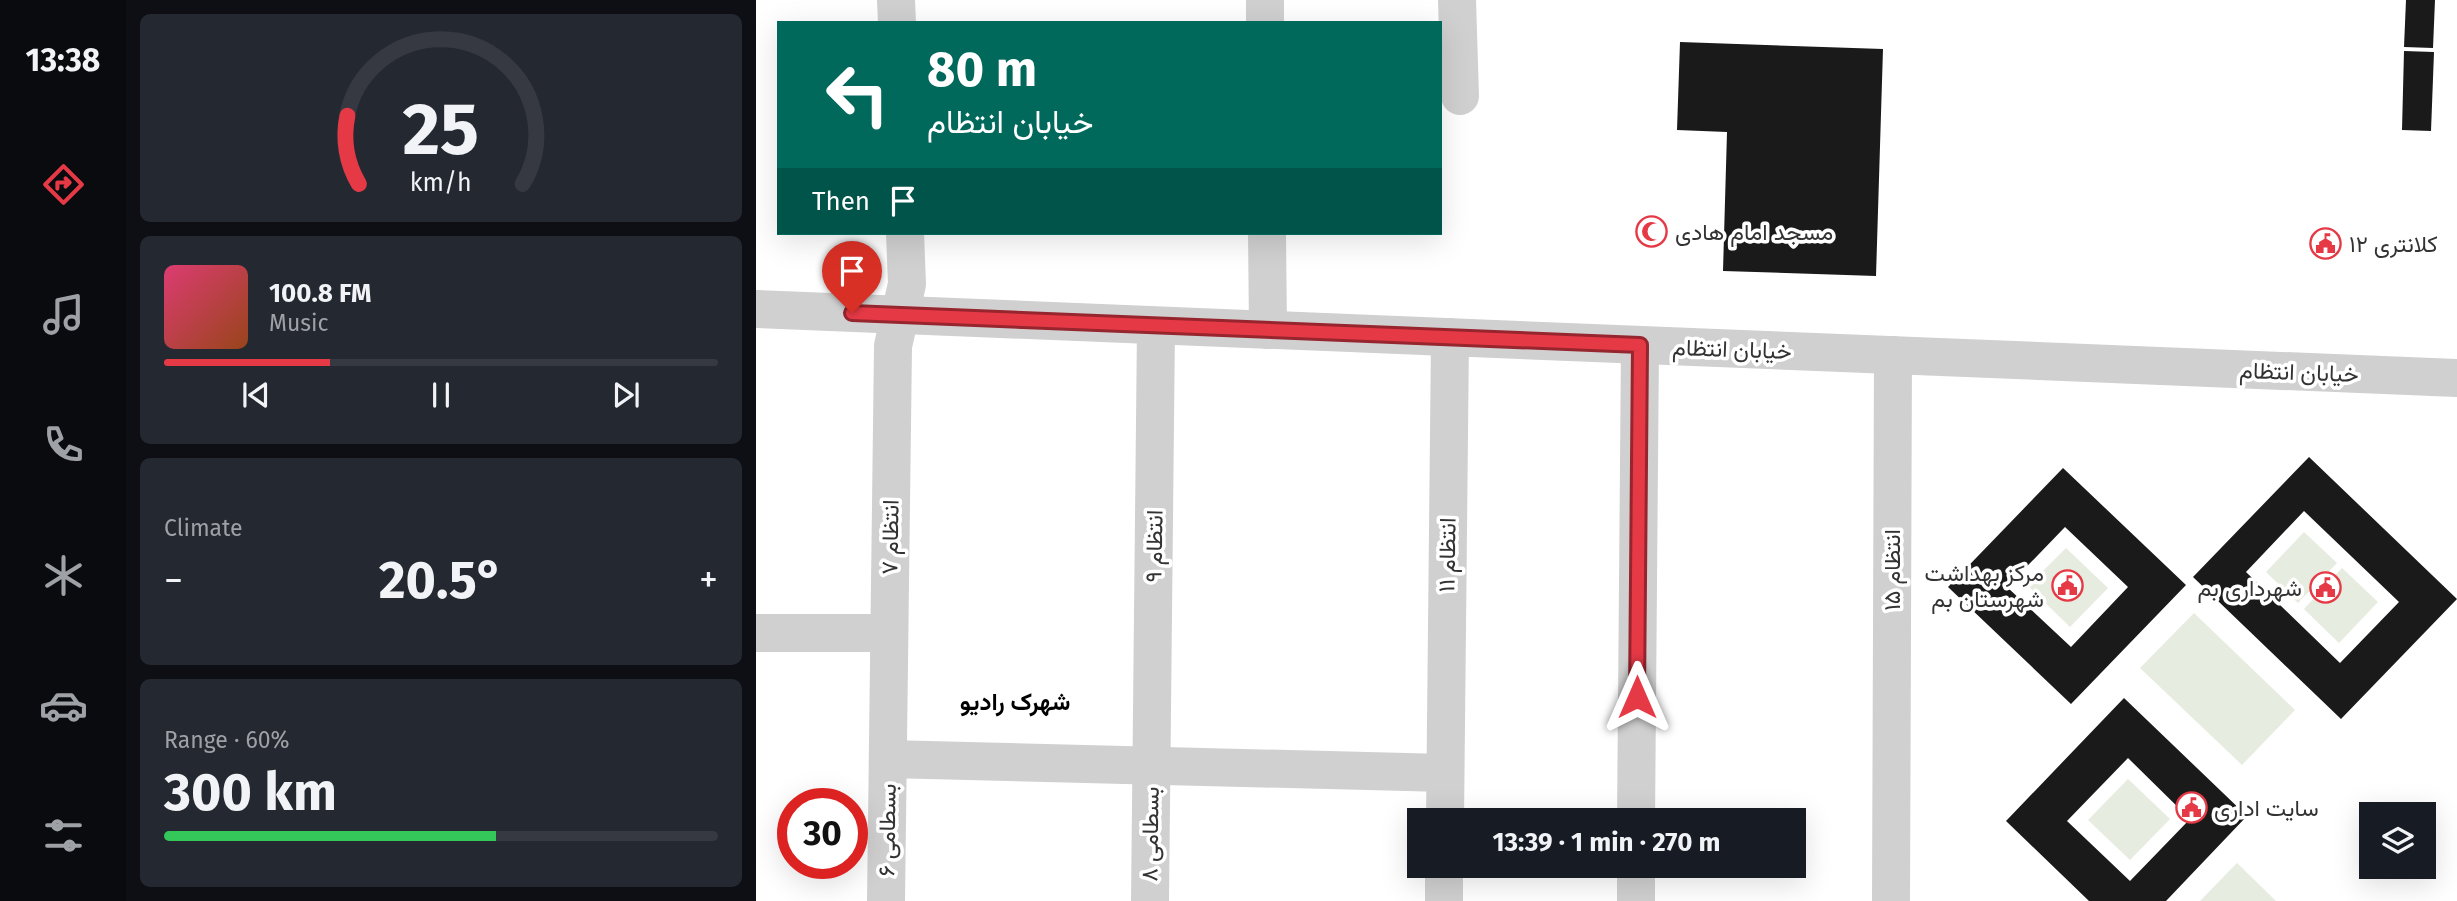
<!DOCTYPE html>
<html lang="en">
<head>
<meta charset="utf-8">
<style>
  :root { --surface:#171b24; --page:#242831; --text:#f1f3f6; --muted:#9ea1a6; --line:#363941; --accent:#e63946 }
  body { margin:0; font-family:"Fira Sans",Vazirmatn,sans-serif; background:var(--page); color:var(--text); height:100vh; display:flex; flex-direction:column; font-size:26px; white-space:nowrap }
  * { box-sizing:border-box; margin:0 }
  p { font-size:23px; color:var(--muted) }
  .icon { flex:none; width:38px; height:38px; fill:none; stroke:currentColor; stroke-width:2; stroke-linecap:round; stroke-linejoin:round }
  .map { position:relative; flex:1; overflow:hidden }
  .details { display:flex; flex-direction:column; gap:14px; padding:14px; background:#0d0f14; width:630px }
  .details>* { flex:none }
  .guide { position:absolute; left:21px; top:21px; width:665px; height:214px; border-radius:0px; box-shadow:0 7px 28px #0002; background:#00695c; color:#fff; overflow:hidden }
  .fabs { position:absolute; left:1603px; top:802px; display:grid; gap:14px }
  .fabs a { display:grid; place-items:center; width:77px; height:77px; border-radius:0px; background:var(--surface); box-shadow:0 7px 28px #0002; font-size:35px }
  .speed { position:absolute; left:21px; top:788px; display:flex; gap:14px; font-size:35px; font-weight:700; text-align:center }
  .speed>* { display:grid; place-content:center; width:91px; height:91px; border-radius:50%; background:var(--surface); box-shadow:0 7px 28px #0002; line-height:1 }
  .speed .limit { border:10px solid #d22; background:#fff; color:#111 }
  .pin { position:absolute; display:grid; place-items:center; width:60px; height:60px; color:#fff; margin:-72px -30px; border-radius:50% 50% 50% 0; rotate:-45deg; box-shadow:0 0 7px #0007 }
  .pin .icon { rotate:45deg }
  .me { position:absolute; width:77px; margin:-38px; rotate:0deg; stroke-linejoin:round; filter:drop-shadow(0 0 5px #0008) }
  .turn { display:flex; align-items:center; gap:24px; height:147px; padding:0 35px; font-size:32px }
  .turn .icon { width:91px; height:91px; stroke-width:2.5 }
  .turn b { display:block; font-size:49px; line-height:60px }
  .then { display:flex; align-items:center; height:66px; padding:0 35px; background:#0003; gap:14px; font-size:26px }
  .big { font-size:52px; font-weight:700; line-height:1.1 }
  .details .card { flex:1; display:flex; flex-direction:column; justify-content:center; gap:10px; min-width:0; padding:0 24px; border-radius:10px; background:var(--page) }
  .details .dial { align-items:center; gap:0 }
  .dial svg { height:182px; overflow:visible; fill:none; stroke:var(--line); stroke-width:7; stroke-linecap:round; text-anchor:middle }
  .dial text { fill:var(--text); stroke:none }
  .song { display:flex; align-items:center; gap:21px }
  .cover { width:84px; height:84px; border-radius:10px; background:linear-gradient(135deg,hsl(340 70% 55%),hsl(20 70% 35%)) }
  .played { height:7px; border-radius:4px; background:linear-gradient(90deg,var(--accent) 30%,var(--line) 30%) }
  .keys { display:flex; justify-content:space-around; direction:ltr }
  .heat { display:flex; justify-content:space-between; align-items:center; font-size:38px; direction:ltr }
  .charge { height:10px; border-radius:5px; background:linear-gradient(90deg,#34c759 60%,var(--line) 0) }
  .trip { position:absolute; left:651px; top:808px; width:399px; height:70px; border-radius:0px; background:var(--surface); box-shadow:0 7px 28px #0002; font-weight:700; line-height:70px; text-align:center }
  main { display:flex; flex:1; min-height:0 }
  .tab-bar { display:flex; flex-direction:column; width:126px; justify-content:space-around; align-items:center; background:#090b0e; color:var(--muted) }
  .tab-bar .icon { width:49px; height:49px }
  .tab-bar .active { color:var(--accent) }
  .tab-bar b { font-size:32px; color:var(--text) }
  .map>svg:first-child { display:block }
</style>
</head>
<body>
<main>
<nav class="tab-bar">
<b>13:38</b>
<svg class="icon active" aria-label="directions" viewBox="0 0 24 24"><path d="M12 3l9 9-9 9-9-9zM9 14v-3h6M13 9l2 2-2 2"/></svg>
<svg class="icon" aria-label="music" viewBox="0 0 24 24"><path d="M9 18V5l10-2v13"/><circle cx="6" cy="18" r="3"/><circle cx="16" cy="16" r="3"/></svg>
<svg class="icon" aria-label="phone" viewBox="0 0 24 24"><path d="M5 4h4l2 5-3 2q2 4 5 5l2-3 5 2v4C11 20 4 13 5 4z"/></svg>
<svg class="icon" aria-label="climate" viewBox="0 0 24 24"><path d="M12 3v18M4 7l16 10M4 17L20 7"/></svg>
<svg class="icon" aria-label="car" viewBox="0 0 24 24"><path d="M5 17H2v-5l4-1 3-4h7l3 4 3 1v5h-3M9 17h6M6 11h13"/><circle cx="7" cy="17" r="2"/><circle cx="17" cy="17" r="2"/></svg>
<svg class="icon" aria-label="filters" viewBox="0 0 24 24"><path d="M4 7h16M4 17h16"/><circle cx="9" cy="7" r="2"/><circle cx="15" cy="17" r="2"/></svg>
</nav>
<section class="details">
<div class="card dial"><svg viewBox="0 0 100 80">
<path d="M14 69A42 42 0 1 1 86 69"/>
<path d="M14 69A42 42 0 0 1 9 39" stroke="#e63946"/>
<text x="50" y="56" font-size="32" font-weight="700">25</text>
<text x="50" y="72" font-size="11">km/h</text>
</svg></div>
<div class="card">
<div class="song"><i class="cover"></i><div><b>100.8 FM</b><p>Music</p></div></div>
<div class="played"></div>
<div class="keys"><svg class="icon" aria-label="previous" viewBox="0 0 24 24"><path d="M18 5L8 12l10 7zM5 5v14"/></svg><svg class="icon" aria-label="pause" viewBox="0 0 24 24"><path d="M8 5v14M16 5v14"/></svg><svg class="icon" aria-label="next" viewBox="0 0 24 24"><path d="M6 5l10 7-10 7zM19 5v14"/></svg></div>
</div>
<div class="card"><p>Climate</p>
<div class="heat"><a>−</a><b class="big">20.5°</b><a>+</a></div>
</div>
<div class="card"><p>Range · 60%</p><b class="big">300 km</b><div class="charge"></div></div>
</section>
<div class="map">
<svg width="1701" height="901" viewBox="0 0 1701 901">
  <rect width="100%" height="100%" fill="#fff"/>
  <!-- green -->
  <g fill="#e6ecdf">
    <path d="M1548,532L1581,563L1542,603L1510,572Z"/>
    <path d="M1310,548L1352,588L1314,627L1272,586Z"/>
    <path d="M1586,568L1622,602L1583,643L1548,609Z"/>
    <path d="M1438,613L1539,710L1486,765L1384,668Z"/>
    <path d="M1372,779L1414,819L1374,860L1332,820Z"/>
    <path d="M1481,863L1520,901H1444Z"/>
  </g>
  <!-- building -->
  <g fill="#1a1a1a" fill-rule="evenodd">
    <path d="M1650,0H1679L1677,48L1648,47Z"/>
    <path d="M924,42L1127,49L1120,276L967,271L971,132L921,130Z"/>
    <path d="M1648,51L1678,52L1675,131L1646,130Z"/>
    <path d="M1553,457L1701,599L1585,719L1437,577ZM1548,511L1643,602L1584,663L1490,572Z"/>
    <path d="M1307,468L1430,585L1315,704L1192,587ZM1309,527L1372,587L1315,647L1251,587Z"/>
    <path d="M1368,698L1491,816L1410,901H1333L1250,821ZM1372,758L1434,819L1374,881L1311,821Z"/>
  </g>
  <g fill="none" stroke-linecap="round" stroke-linejoin="round">
    <!-- minor -->
    <g stroke="#d0d0d0" stroke-width="38">
      <path d="M140,0L141,23"/>
      <path d="M509,0V23"/>
      <path d="M701,0L704,96"/>
      <path d="M511,233L512,330"/>
      <path d="M0,309L1701,378"/>
      <path d="M0,633H133"/>
      <path d="M132,759L689,773"/>
      <path d="M689,821L694,337"/>
      <path d="M880,821L884,345"/>
      <path d="M130,901L137,346L151,284L149,233"/>
      <path d="M394,901L400,326"/>
      <path d="M688,901V866"/>
      <path d="M880,901V866"/>
      <path d="M1135,901L1137,355"/>
    </g>
  </g>
  <g fill="none" stroke-linecap="round" stroke-linejoin="round">
    <defs>
      <path id="route" d="M96,313L884,345L881,697"/>
    </defs>
    <!-- route casing -->
    <use href="#route" stroke="#96252e" stroke-width="18"/>
    <!-- route -->
    <use href="#route" stroke="#e63946" stroke-width="12"/>
  </g>
  <!-- icons -->
  <defs>
    <symbol id="mosque-ring" viewBox="-11 -11 22 22"><circle r="9.5" fill="#fff" stroke="#e63946" stroke-width="1.5"/><path d="M3.5-4.9A6 6 0 1 0 3.5 4.9A5 5 0 1 1 3.5-4.9Z" fill="#e63946"/></symbol>
    <symbol id="civic-ring" viewBox="-11 -11 22 22"><circle r="9.5" fill="#fff" stroke="#e63946" stroke-width="1.5"/><path d="M-.6-6.5H3V-4.5H.6V-3L4-1V1h2V6H-6V1h2V-1L-.6-3ZM-1.2 2.5V6h2.4V2.5Z" fill="#e63946"/></symbol>
  </defs>
  <g fill-rule="evenodd">
    <use href="#mosque-ring" x="878" y="214" width="35" height="35"/>
    <use href="#civic-ring" x="1552" y="226" width="35" height="35"/>
    <use href="#civic-ring" x="1294" y="568" width="35" height="35"/>
    <use href="#civic-ring" x="1552" y="570" width="35" height="35"/>
    <use href="#civic-ring" x="1418" y="790" width="35" height="35"/>
  </g>
  <g text-anchor="middle" stroke-width="7" stroke-linejoin="round" paint-order="stroke">
    <!-- poi labels -->
    <g font-size="23" fill="#333" stroke="#fff" text-anchor="start">
      <text x="919" y="240">مسجد امام هادی</text>
      <text x="1593" y="252">کلانتری ۱۲</text>
      <text x="1288" y="581" text-anchor="end">مرکز بهداشت<tspan x="1288" dy="26">شهرستان بم</tspan></text>
      <text x="1546" y="596" text-anchor="end">شهرداری بم</text>
      <text x="1458" y="816">سایت اداری</text>
    </g>
    <!-- street labels -->
    <g font-size="23" fill="#333" stroke="#fff">
      <text transform="translate(976 349) rotate(2)" y="8">خیابان انتظام</text>
      <text transform="translate(1543 372) rotate(2)" y="8">خیابان انتظام</text>
      <text transform="translate(134 537) rotate(-89)" y="8">انتظام ۷</text>
      <text transform="translate(398 546) rotate(-89)" y="8">انتظام ۹</text>
      <text transform="translate(691 555) rotate(-89)" y="8">انتظام ۱۱</text>
      <text transform="translate(1136 570) rotate(-90)" y="8">انتظام ۱۵</text>
      <text transform="translate(131 830) rotate(-89)" y="8">بسطامی ۶</text>
      <text transform="translate(394 834) rotate(-89)" y="8">بسطامی ۸</text>
    </g>
    <!-- neighbourhood labels -->
    <g font-size="24" font-weight="bold" fill="#000" stroke="#fff">
      <text x="259" y="710">شهرک رادیو</text>
    </g>
  </g>
</svg>
<div class="fabs">
<a><svg class="icon" aria-label="layers" viewBox="0 0 24 24"><path d="M12 4l9 5-9 5-9-5zM3 14l9 5 9-5"/></svg></a>
</div>
<div class="speed"><div class="limit">30</div></div>
<div class="pin" style="left:96px;top:313px;background:#d93025"><svg class="icon" aria-label="arrive" viewBox="0 0 24 24"><path d="M6 21V4h12l-3 4 3 4H6"/></svg></div>
<svg class="me" style="left:881px;top:697px" viewBox="-20 -20 40 40"><path d="M0-17L14 15 0 8-14 15z" fill="#e63946" stroke="#fff" stroke-width="4"/></svg>
<div class="trip">13:39 · 1 min · 270 m</div>
<div class="guide">
<div class="turn"><svg class="icon" aria-label="left" viewBox="0 0 24 24"><path d="M17 20v-9H6M10 6l-5 5 5 5"/></svg><div><b>80 m</b>خیابان انتظام</div></div>
<div class="then">Then<svg class="icon" aria-label="arrive" viewBox="0 0 24 24"><path d="M6 21V4h12l-3 4 3 4H6"/></svg></div>
</div>
</div>
</main>
</body>
</html>
